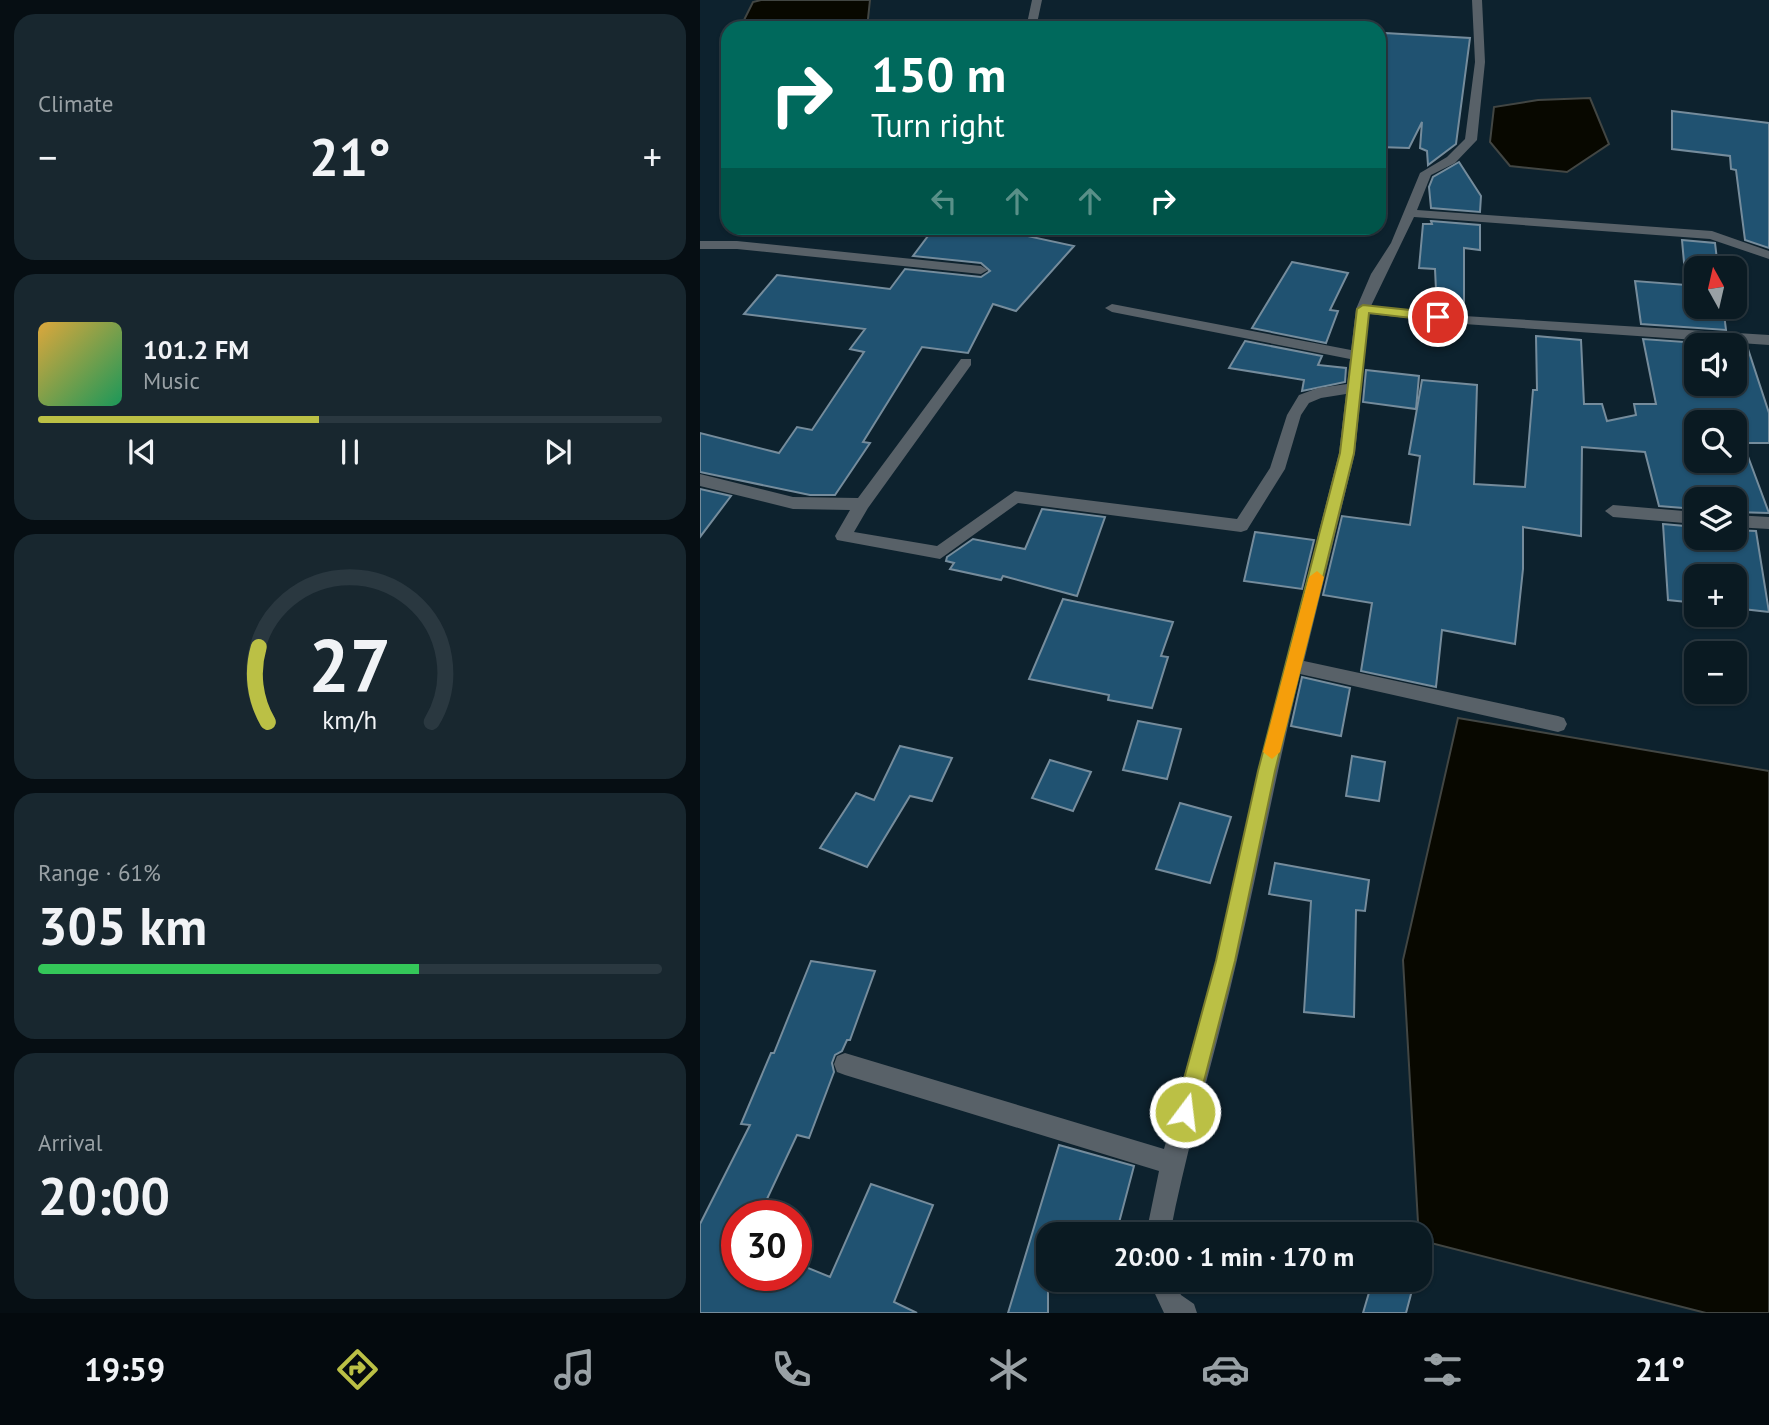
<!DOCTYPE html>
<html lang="en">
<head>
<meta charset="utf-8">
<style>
  :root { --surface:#0a1a22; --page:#18272f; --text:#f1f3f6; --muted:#99a1a5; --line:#2a3840; --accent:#bbc045 }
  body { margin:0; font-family:"PT Sans",sans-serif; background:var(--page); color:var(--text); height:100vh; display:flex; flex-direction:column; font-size:26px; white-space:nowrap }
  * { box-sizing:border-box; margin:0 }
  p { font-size:23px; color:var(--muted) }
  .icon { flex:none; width:38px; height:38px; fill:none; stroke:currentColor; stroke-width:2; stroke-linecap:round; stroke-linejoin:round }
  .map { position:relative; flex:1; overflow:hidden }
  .drawer { display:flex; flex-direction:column; gap:14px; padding:14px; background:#060e13; width:700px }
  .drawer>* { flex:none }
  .hud { position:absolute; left:21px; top:21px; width:665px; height:214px; border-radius:21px; box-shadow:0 2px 5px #0004,0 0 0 2px var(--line); background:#00695c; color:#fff; overflow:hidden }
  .needle { width:46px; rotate:352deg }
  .buttons { position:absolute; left:984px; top:256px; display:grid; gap:14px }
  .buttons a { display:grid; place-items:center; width:63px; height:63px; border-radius:14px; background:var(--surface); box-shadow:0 2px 5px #0004,0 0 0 2px var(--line); font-size:35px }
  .speed { position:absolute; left:21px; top:1200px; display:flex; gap:14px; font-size:35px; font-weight:700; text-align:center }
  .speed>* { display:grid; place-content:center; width:91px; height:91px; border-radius:50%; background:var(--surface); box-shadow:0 2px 5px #0004,0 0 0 2px var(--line); line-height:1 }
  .speed .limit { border:10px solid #d22; background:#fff; color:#111 }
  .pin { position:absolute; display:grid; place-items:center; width:60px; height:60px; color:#fff; margin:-30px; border:4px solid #fff; border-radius:50%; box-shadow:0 2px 7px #0007 }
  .me { position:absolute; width:77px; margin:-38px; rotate:15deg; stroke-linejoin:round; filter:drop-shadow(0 0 5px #0008) }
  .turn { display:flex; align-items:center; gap:24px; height:147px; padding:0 35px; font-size:32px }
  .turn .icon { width:91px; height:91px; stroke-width:2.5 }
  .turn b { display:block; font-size:49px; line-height:60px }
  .lanes { display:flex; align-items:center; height:66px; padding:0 35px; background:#0003; justify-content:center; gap:35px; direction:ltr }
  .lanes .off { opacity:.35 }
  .big { font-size:52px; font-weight:700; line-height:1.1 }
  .drawer .card { flex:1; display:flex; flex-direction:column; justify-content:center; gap:10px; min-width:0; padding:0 24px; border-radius:21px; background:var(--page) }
  .drawer .dial { align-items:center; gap:0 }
  .dial svg { height:182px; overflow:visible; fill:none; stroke:var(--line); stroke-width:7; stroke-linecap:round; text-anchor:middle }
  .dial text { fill:var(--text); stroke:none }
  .song { display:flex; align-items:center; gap:21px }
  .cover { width:84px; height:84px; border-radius:10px; background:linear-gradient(135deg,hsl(40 70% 55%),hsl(150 70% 35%)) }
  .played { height:7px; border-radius:4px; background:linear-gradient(90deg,var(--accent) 45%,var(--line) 45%) }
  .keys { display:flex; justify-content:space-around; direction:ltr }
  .heat { display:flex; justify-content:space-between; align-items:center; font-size:38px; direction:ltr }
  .charge { height:10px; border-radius:5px; background:linear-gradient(90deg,#34c759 61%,var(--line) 0) }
  .trip { position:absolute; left:336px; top:1222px; width:396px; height:70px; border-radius:21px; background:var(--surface); box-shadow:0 2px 5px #0004,0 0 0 2px var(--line); font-weight:700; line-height:70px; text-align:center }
  .tabs { display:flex; height:112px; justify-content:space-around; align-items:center; background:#040a0e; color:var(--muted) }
  .tabs .icon { width:49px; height:49px }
  .tabs .on { color:var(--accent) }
  .tabs b { font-size:32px; color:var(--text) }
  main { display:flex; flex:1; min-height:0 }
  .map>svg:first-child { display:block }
</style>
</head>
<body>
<main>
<section class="drawer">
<div class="card"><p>Climate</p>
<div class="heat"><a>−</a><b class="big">21°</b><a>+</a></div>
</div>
<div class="card">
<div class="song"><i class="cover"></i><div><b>101.2 FM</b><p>Music</p></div></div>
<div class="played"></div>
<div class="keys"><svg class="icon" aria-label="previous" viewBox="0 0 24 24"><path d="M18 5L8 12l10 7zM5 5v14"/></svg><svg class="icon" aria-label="pause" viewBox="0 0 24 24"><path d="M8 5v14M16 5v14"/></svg><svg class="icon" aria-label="next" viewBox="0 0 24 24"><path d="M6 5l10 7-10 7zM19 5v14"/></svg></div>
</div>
<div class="card dial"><svg viewBox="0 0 100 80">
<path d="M14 69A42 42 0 1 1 86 69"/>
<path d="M14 69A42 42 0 0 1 10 36" stroke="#bbc045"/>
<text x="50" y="56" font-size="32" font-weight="700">27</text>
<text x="50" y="72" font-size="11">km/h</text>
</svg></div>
<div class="card"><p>Range · 61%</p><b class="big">305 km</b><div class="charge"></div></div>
<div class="card"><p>Arrival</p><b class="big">20:00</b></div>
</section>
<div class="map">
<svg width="1069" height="1313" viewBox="0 0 1069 1313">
  <rect width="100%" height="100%" fill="#0d222e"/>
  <!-- water -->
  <g fill="#080800" stroke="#424643" stroke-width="2">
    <path d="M61,0H170L167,28H40L53,2Z"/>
    <path d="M890,98L909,144L867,172L810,166L790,142L794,107L838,100Z"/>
    <path d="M758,718L1069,771V1313H1006L719,1240L703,960Z"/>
  </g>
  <!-- building -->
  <g fill="#205271" stroke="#758c9c" stroke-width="2" fill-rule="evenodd">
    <path d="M685,33L770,38L756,144L728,165L727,151L720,148L722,122L709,148L679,147V67H684Z"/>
    <path d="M972,111L1069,123V248L1045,240L1036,170L1031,169L1030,156L972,149Z"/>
    <path d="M759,162L781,196L780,212L731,208L729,187L733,177Z"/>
    <path d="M731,221L780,225V250L764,248V313L737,311L735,269L719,268L723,224H732Z"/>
    <path d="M234,228H291L374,246L316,311L293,304L268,353L222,347L163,442L170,443L135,495H110L0,472V433L79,453L97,427L112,430L164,352L150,349L165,329L44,314L77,275L190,289L205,269L281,277L290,271L281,263L213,256Z"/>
    <path d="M982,240L1015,243L1018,268H996V306H1023L1026,330L941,324L935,281L986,285Z"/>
    <path d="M592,262L648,273L630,310L638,311L626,343L552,328Z"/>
    <path d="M836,336L881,340L884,404H902L907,421L936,415L934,404H956L943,339L1027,345H996V383H1034V345L1047,346L1069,413V443H1043L1069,513L1034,512V499H996V509L959,506L945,452L882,447L881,536L823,527V569L815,644L742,630L736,687L661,671L672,603L623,595L642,516L710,525L720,456L709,454L722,380L777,385L774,484L825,487L833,390H837ZM996,422H1034V460H996Z"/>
    <path d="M545,341L622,356L618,365L646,368L645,382L602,391L604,380L529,368Z"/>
    <path d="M666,370L719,376L716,409L663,402Z"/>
    <path d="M0,489L31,496L0,537Z"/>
    <path d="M342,509L405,517L377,596L303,576L301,580L250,569L254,563L246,561L247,557L273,539L325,549Z"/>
    <path d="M963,524L996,527V537H1034V530L1056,531L1069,612L1034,608V576H996V603L968,600Z"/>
    <path d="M555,532L614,540L602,589L544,581Z"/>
    <path d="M363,599L473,622L461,656L468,657L452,708L408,700L409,695L329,679Z"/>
    <path d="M602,677L650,688L641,736L591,726Z"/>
    <path d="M438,721L481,729L467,779L423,770Z"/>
    <path d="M200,746L252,758L232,801L210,796L167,867L120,848L156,793L174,800Z"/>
    <path d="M652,756L685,762L679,801L646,796Z"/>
    <path d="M350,760L391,772L373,811L332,798Z"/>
    <path d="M480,803L531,817L510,883L456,869Z"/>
    <path d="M575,863L669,880L665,911L656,910L654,1017L604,1012L611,901L569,894Z"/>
    <path d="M111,961L175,971L150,1040H147L142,1051L135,1055L132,1063L134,1072L109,1138L97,1135L59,1216H37V1276H96V1263L130,1277L171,1184L233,1205L194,1302L217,1313H0V1224L50,1125L41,1124L71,1053H74Z"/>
    <path d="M359,1145L434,1166L416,1234H348V1313H308Z"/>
    <path d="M673,1279H715L706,1313H663Z"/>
  </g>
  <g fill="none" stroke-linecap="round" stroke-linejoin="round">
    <!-- minor -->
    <g fill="#586168" fill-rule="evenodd">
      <path d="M332,0H342L336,28H326Z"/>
      <path d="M772,0H782L785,62L777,140L755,163L731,175L717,210L1012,231L1069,251V259L1010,239L714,217L671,306L764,316L1069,335V345L764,324L669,314L655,453L604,661L858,716L864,718L867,724L864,730L858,732L600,674C577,769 559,865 537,960C516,1052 488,1141 470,1234H446L459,1171L145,1075L137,1072L134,1064L137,1056L145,1053L464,1149L516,961L558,771L639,453L646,394L621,398L609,403L601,415L585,469L547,530L541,532L318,503L240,559L137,540L135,536L150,510L93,509L0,486V474L93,497L158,498L261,359H271V365L168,508L154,532L237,546L315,491L537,519L570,468L587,415L599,395L618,388L647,384L650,359L412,312L405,308L412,304L651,350L656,309L671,274L691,243L720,173L747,157L765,139L775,62Z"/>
      <path d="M0,241H37L281,266L288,270L281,274L37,249H0Z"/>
      <path d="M913,505L996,512V524L913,517L905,511Z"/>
      <path d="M1034,515L1069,517V529L1034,527Z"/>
      <path d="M448,1279H473L481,1295L494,1304L497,1313H464Z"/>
    </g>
  </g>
  <!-- route -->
  <path fill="#bbc045" stroke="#7a7d2d" stroke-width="2" d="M663,305L738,313L745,317L738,321L669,313L654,453L575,771L535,961L496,1112L493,1120L485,1123L478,1120L475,1112L516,961L558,771L640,453L657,309Z"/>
  <!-- slow -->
  <path fill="#f59e0b" d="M617,571L624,577L580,752L572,759L563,752L609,577Z"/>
</svg>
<div class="buttons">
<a><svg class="needle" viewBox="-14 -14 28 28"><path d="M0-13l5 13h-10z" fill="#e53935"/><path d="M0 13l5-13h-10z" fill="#99a1a5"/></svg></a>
<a><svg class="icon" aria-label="sound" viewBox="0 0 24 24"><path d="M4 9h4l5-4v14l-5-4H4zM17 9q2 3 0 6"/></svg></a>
<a><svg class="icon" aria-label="search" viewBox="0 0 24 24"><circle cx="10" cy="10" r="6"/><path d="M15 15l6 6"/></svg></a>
<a><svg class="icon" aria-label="layers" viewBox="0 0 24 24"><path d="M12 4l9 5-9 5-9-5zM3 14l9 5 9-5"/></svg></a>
<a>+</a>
<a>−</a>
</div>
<div class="speed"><div class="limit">30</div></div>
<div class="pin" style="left:738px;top:317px;background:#d93025"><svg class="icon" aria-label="arrive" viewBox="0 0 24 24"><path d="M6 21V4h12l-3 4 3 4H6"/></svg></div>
<svg class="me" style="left:485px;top:1112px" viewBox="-20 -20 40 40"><circle r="17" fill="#bbc045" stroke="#fff" stroke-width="3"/><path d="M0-11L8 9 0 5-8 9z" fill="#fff"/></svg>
<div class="trip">20:00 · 1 min · 170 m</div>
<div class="hud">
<div class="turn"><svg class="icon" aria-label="right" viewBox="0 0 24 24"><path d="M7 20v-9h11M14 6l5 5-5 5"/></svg><div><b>150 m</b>Turn right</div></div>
<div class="lanes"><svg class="icon off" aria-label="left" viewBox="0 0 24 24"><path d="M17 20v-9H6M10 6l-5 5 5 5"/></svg><svg class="icon off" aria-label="ahead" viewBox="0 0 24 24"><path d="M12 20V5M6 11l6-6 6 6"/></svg><svg class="icon off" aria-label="ahead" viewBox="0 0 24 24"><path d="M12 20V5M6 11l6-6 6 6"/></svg><svg class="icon" aria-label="right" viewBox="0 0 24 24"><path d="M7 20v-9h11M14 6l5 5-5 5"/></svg></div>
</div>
</div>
</main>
<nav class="tabs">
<b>19:59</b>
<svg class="icon on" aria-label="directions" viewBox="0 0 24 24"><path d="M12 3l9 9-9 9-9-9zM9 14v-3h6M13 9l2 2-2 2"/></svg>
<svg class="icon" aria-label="music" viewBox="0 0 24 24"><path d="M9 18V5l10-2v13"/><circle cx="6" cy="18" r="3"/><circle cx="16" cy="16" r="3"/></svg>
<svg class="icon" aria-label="phone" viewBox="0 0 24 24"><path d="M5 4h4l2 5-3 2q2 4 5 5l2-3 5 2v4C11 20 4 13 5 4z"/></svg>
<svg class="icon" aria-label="climate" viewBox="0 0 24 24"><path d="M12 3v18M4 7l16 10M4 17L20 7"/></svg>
<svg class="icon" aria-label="car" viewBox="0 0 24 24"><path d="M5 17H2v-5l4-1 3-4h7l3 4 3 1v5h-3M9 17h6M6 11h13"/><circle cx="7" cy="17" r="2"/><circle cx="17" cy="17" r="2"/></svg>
<svg class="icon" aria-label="filters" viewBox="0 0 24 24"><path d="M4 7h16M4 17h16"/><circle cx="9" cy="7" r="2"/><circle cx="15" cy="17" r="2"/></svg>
<b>21°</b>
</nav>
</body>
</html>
